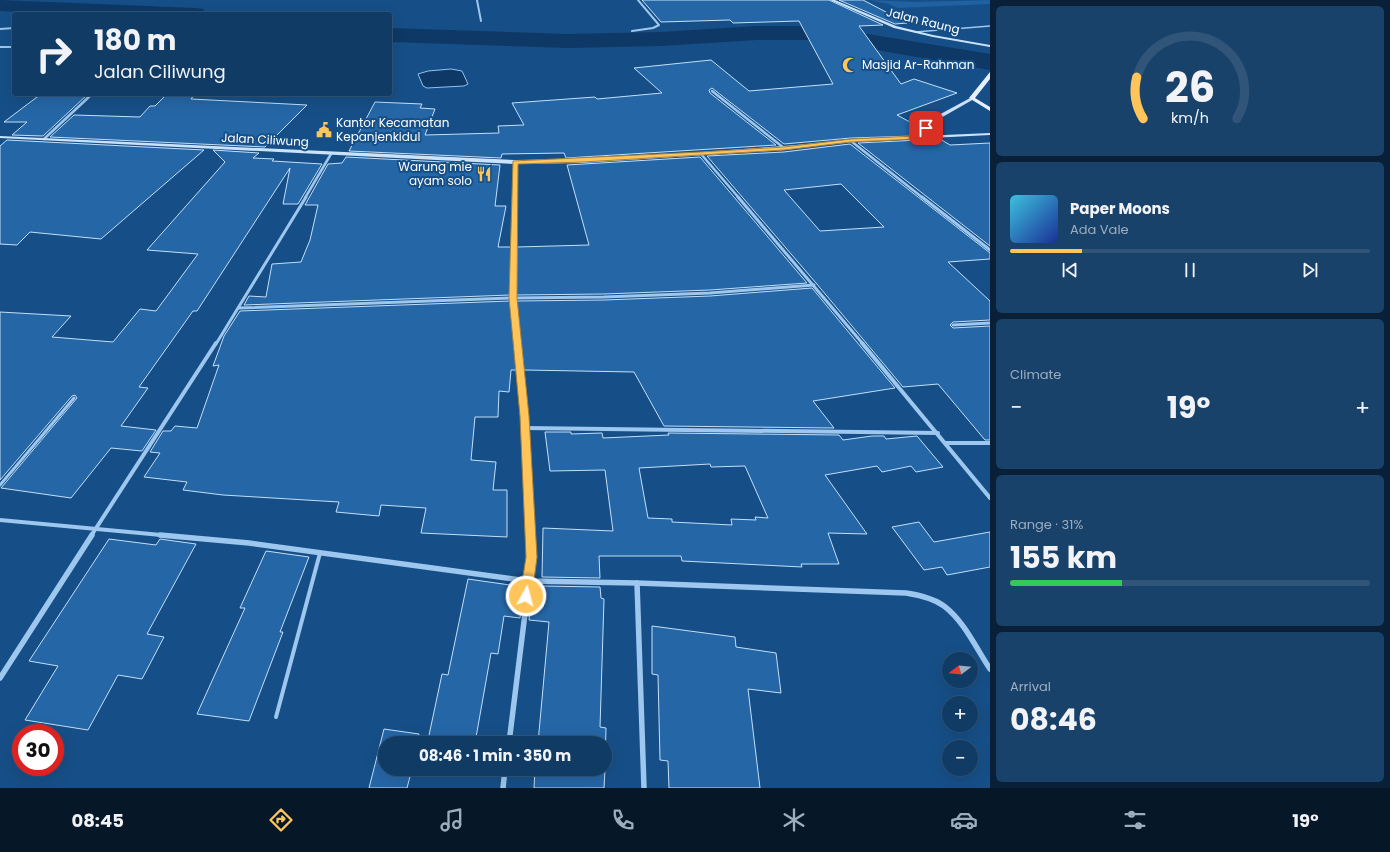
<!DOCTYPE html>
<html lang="en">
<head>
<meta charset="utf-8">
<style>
  :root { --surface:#103b65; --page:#19426b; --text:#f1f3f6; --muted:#9cadbf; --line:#305579; --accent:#ffc55a }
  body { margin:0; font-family:Poppins,sans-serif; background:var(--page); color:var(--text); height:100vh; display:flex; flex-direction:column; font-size:15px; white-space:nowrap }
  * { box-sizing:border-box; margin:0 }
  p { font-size:13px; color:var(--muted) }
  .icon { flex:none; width:22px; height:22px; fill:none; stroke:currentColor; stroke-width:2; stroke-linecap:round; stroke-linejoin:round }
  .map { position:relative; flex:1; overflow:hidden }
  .panel { display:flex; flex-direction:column; gap:6px; padding:6px; background:#092038; width:400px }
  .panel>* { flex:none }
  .banner { position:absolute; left:12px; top:12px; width:380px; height:84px; border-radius:4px; box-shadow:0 4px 16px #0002,0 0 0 1px var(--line); background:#103b65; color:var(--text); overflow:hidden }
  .needle { width:26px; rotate:254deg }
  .tools { position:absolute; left:942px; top:652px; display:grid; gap:8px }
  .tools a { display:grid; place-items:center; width:36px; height:36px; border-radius:50%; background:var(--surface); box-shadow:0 4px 16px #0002,0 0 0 1px var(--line); font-size:20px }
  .speed { position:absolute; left:12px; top:724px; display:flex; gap:8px; font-size:20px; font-weight:700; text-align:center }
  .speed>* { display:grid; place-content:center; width:52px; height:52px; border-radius:50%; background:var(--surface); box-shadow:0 4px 16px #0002,0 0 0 1px var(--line); line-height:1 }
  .speed .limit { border:6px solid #d22; background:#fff; color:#111 }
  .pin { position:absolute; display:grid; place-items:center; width:34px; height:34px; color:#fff; margin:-17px; border-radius:8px; box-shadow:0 2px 6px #0006 }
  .me { position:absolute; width:44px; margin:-22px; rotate:7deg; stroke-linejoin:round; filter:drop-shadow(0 0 3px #0008) }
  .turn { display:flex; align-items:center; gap:14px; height:84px; padding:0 16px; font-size:18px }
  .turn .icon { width:52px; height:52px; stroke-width:2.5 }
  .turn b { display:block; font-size:28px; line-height:34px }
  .big { font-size:30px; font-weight:700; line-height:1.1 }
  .panel .widget { flex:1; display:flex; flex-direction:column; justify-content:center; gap:6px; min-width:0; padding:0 14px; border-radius:6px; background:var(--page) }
  .panel .dial { align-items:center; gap:0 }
  .dial svg { height:104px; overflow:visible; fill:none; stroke:var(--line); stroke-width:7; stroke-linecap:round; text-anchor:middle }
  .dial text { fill:var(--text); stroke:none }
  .song { display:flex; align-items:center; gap:12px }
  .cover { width:48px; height:48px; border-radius:6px; background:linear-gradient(135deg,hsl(190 70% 55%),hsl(230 70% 35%)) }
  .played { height:4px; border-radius:2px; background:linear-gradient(90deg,var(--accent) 20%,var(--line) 20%) }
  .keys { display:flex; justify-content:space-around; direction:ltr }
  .heat { display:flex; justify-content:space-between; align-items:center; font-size:22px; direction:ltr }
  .charge { height:6px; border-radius:3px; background:linear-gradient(90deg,#34c759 31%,var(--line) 0) }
  .trip { position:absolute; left:378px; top:736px; width:234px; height:40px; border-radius:20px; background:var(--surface); box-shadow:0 4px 16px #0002,0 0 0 1px var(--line); font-weight:700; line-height:40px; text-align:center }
  .dock { display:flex; height:64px; justify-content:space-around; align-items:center; background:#061828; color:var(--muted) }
  .dock .icon { width:28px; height:28px }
  .dock .on { color:var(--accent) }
  .dock b { font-size:18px; color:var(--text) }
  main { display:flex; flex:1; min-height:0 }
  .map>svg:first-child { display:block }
</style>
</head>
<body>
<main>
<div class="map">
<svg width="990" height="788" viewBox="0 0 990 788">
  <rect width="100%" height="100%" fill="#164f87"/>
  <!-- green -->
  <path fill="#1f61a1" d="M869,0L916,2L990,0V4L898,8L889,4Z"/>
  <!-- water -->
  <path fill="#0e3865" stroke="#8fc2f1" d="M451,69L462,71L468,84L464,86L427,88L423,86L418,74L428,71Z"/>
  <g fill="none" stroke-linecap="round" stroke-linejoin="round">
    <!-- river -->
    <g fill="#0e3865" fill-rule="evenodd">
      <path d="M0,0L195,8L203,9L206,14H58L0,11Z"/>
      <path d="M757,26H809L837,29L990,54V70L837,43L809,40H757L661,46L568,48L390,42V28L568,34L661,32Z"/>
    </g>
  </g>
  <!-- building -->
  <g fill="#2566a6" stroke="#c3dffa" fill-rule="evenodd">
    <path d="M642,0H829L883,25L859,26L901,84L914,79L957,93L897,115L921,128L914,136L851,138L784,144L712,88L709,90L710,93L776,145L566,158L564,153L502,154L501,158L349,151L375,102L422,104L420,108L435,109L425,135L499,133L498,126L524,125L512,103L595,97L597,99L662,93L634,68L711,60L749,91L833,84L799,21L733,23L730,20L661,22Z"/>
    <path d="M839,0H863L907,23L895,24Z"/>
    <path d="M41,94H88L43,136L12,135L27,122H4Z"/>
    <path d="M167,94H195L191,99L307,105L265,147L50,137L74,115L140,117L150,106H155Z"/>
    <path d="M940,139L950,145L990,143V246L858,143Z"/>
    <path d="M7,140L204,150L101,239L30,232L17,245L0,244V146Z"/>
    <path d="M850,144L990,253V259L948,262L990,301V320L953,322L950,325L953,328L990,326V440H985L938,384L903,387L816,283L707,156L784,152ZM841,184L884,227L820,231L784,190Z"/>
    <path d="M213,150L259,153L253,158L274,159L272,161L322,164L298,204H283L290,168L197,311H193L139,387L148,388L121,426L156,430L142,451L111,448L71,498L1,488L77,398L75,395L72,396L0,480V312L71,316L52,337L113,342L140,309L156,311L198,254L147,250L225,162Z"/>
    <path d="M346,157L500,165L495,206H506L498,247H511L510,295L244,305L249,296L266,297L272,264L301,262L310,240L318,205H305L328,164L342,163Z"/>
    <path d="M700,157L807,283L710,290L604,294L516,295L517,247L589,245L567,165Z"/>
    <path d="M812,288L895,388L813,401L834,428L664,426L634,372L524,370L516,301L604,300L710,296Z"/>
    <path d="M510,301L517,370H511L509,392L499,391L498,417H475L471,460L496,462L493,490H507V537L421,533L426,508L381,505L379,516L336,512L339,502L223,495L183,490L187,482L144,477L160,453L150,452L163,431H171L175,426L197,428L219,365L213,366L224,336L240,311Z"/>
    <path d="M545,432H571V434L602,433L603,438L669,435L668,433L839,435L843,440L872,436H884L886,439L917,436L943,467L916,472L911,466L882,472L877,466L825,475L867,534L828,533L839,564H801L802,567L682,561L681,556H599L600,578L542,577L543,528L613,531L605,470L550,471ZM710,464L711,467L745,466L768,518L755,517L756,520L731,519L732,525L672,522V519L648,518L639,468Z"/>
    <path d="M919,522L934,542L990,532V567L947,575L942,567L924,570L892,527Z"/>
    <path d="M109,539L156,545L160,539L196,544L147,634L164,637L142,679L118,675L88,730L25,720L58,666L29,661Z"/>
    <path d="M266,551L309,557L280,632H283L249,721L197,714L245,608H240Z"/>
    <path d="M468,579L524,587L520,618L504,616L498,654L491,653L475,743H446L428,740L442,674L448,675Z"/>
    <path d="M542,586L600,587L601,598L604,599L600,727L606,728L605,765V743H538L549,622L529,620L532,588L542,589Z"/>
    <path d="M652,626L735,637L736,647L776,653L781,693L748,689L760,788H669L668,761L660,760L658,675L652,674Z"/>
    <path d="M384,729L419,734L417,743H385V769H412L407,788H369Z"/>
    <path d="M535,769H605L604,788H534Z"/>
  </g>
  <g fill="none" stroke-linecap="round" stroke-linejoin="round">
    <!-- lane-far2 -->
    <path stroke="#9dc7ee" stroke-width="1.5" d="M915,32L990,26"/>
    <!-- lane-far1 -->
    <path stroke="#9dc7ee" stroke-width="3" d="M0,485L74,398"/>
    <!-- lane -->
    <path stroke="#9dc7ee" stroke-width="4" d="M276,717L320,553"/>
    <!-- street-far4 -->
    <g stroke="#9dc7ee" stroke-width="2">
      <path d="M477,0L481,21"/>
      <path d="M0,29L14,28"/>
      <path d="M632,31L653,28L659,25L638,0"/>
      <path d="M0,47H14"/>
    </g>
    <!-- street-far3 -->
    <g stroke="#9dc7ee" stroke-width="2.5">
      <path d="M712,91L784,148"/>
      <path d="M44,139L92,94"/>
      <path d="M851,141L923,198"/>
      <path d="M701,154L739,198"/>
      <path d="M305,198L331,154"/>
      <path d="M514,198L515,162"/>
    </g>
    <!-- street-far2 -->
    <g stroke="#9dc7ee" stroke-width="3">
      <path d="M514,197L513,298L518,344"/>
      <path d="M738,197L863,344"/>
      <path d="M922,197L990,250"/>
      <path d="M239,308L513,298L604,297L710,293L814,285"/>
      <path d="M953,325L990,323"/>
      <path d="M216,344L306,197"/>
    </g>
    <!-- street-far1 -->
    <g stroke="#9dc7ee" stroke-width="4">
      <path d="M518,343L525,416L531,536"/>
      <path d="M862,343L990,498"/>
      <path d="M525,428L938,433"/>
      <path d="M946,443H990"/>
      <path d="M0,520L172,536"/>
      <path d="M91,536L216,343"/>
    </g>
    <!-- street -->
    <g stroke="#9dc7ee" stroke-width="5.5">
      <path d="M160,535L249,543L528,581L637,583L906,593C919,595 933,598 944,606C964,621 976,648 990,669"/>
      <path d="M637,583L644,788"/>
      <path d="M0,678L92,535"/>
      <path d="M509,743L532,557L531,535"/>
      <path d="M503,788L505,769"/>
    </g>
    <!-- secondary -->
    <g fill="#cae2fa" fill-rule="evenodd">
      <path d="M830,0H835L896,26L933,35L990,45V47L933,37L894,28Z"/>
      <path d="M972,97H974V99L939,119L921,136L990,133V135L851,142L784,150L583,163L515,164L0,138V136L515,160L583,159L701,152L784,146L851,140L915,137L935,117Z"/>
    </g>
    <!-- primary -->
    <path fill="#e4f0ff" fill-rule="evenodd" d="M990,72V79L975,98L990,107V111L969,98Z"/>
  </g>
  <!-- route -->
  <path fill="#ffc55a" stroke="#a6803a" d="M926,126L929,128L928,129L916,139L851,142L784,150L701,155L583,162L518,164L517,298L529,416L537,557L532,596L531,599L526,601L522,599L520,596L526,557L520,416L509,298L513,161L701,152L784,147L851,139L915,136Z"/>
  <!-- icons -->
  <defs>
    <symbol id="mosque-bare" viewBox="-9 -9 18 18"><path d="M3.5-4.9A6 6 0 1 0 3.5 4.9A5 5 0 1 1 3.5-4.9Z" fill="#ffc55a" stroke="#164f87" stroke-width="2.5" paint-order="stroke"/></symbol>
    <symbol id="civic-bare" viewBox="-9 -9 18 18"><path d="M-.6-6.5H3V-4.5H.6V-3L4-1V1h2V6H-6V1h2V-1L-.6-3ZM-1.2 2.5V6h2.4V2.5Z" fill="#ffc55a" stroke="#164f87" stroke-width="2.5" paint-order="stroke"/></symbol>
    <symbol id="restaurant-bare" viewBox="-9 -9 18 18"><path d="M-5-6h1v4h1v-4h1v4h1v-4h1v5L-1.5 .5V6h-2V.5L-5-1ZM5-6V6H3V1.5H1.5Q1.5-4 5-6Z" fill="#ffc55a" stroke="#164f87" stroke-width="2.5" paint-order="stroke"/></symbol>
  </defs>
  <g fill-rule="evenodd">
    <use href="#mosque-bare" x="839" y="54" width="22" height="22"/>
    <use href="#civic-bare" x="313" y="119" width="22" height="22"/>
    <use href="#restaurant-bare" x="473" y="163" width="22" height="22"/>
  </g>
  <g text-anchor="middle" stroke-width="4" stroke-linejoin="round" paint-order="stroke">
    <!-- far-street labels -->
    <g font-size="12" fill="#fff" stroke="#164f87">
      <text transform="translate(923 21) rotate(14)" y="4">Jalan Raung</text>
      <text transform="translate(265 140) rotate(3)" y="4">Jalan Ciliwung</text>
    </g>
    <!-- far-poi labels -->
    <g font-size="12" fill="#fff" stroke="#164f87" text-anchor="start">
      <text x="862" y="69">Masjid Ar-Rahman</text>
      <text x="336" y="127">Kantor Kecamatan<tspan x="336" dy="14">Kepanjenkidul</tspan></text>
      <text x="472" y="171" text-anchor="end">Warung mie<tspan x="472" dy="14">ayam solo</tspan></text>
    </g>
  </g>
</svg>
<div class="tools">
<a><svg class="needle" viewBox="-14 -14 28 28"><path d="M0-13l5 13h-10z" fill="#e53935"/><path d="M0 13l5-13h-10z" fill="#9cadbf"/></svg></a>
<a>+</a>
<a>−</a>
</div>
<div class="speed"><div class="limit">30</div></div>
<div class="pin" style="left:926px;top:128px;background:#d93025"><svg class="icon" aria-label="arrive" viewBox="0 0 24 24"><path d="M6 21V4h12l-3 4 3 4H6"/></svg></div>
<svg class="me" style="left:526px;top:596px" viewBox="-20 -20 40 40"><circle r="17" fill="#ffc55a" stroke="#fff" stroke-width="3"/><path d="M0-11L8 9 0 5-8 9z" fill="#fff"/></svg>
<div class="trip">08:46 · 1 min · 350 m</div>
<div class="banner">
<div class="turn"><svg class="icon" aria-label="right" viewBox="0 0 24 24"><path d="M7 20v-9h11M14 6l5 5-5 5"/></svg><div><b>180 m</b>Jalan Ciliwung</div></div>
</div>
</div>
<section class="panel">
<div class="widget dial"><svg viewBox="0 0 100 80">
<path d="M14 69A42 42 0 1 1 86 69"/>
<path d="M14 69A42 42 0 0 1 9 37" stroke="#ffc55a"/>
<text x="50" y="56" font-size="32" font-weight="700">26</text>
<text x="50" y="72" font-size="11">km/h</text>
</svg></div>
<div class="widget">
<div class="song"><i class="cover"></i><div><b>Paper Moons</b><p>Ada Vale</p></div></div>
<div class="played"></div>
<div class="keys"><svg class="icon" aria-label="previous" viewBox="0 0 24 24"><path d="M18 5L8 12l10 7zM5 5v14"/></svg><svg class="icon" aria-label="pause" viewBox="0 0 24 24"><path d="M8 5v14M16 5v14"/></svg><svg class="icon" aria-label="next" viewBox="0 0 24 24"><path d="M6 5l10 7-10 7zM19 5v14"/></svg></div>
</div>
<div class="widget"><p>Climate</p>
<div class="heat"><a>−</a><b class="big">19°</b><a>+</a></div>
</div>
<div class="widget"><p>Range · 31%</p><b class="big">155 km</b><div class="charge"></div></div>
<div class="widget"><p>Arrival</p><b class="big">08:46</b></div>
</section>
</main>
<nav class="dock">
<b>08:45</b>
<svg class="icon on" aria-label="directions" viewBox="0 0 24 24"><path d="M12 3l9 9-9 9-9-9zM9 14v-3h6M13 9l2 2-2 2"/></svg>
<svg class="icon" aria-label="music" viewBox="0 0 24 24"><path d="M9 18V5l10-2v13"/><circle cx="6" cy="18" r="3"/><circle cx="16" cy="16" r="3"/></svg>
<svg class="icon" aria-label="phone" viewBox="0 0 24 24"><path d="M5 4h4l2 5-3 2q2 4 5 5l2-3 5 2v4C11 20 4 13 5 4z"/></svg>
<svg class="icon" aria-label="climate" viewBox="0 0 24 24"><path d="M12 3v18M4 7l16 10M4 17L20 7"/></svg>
<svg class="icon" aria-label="car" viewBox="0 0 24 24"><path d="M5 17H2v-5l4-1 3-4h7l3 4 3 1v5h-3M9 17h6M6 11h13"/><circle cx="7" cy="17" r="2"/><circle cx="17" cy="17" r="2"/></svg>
<svg class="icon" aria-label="filters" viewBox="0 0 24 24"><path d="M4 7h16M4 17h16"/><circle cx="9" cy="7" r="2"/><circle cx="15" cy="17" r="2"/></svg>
<b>19°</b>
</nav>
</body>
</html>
